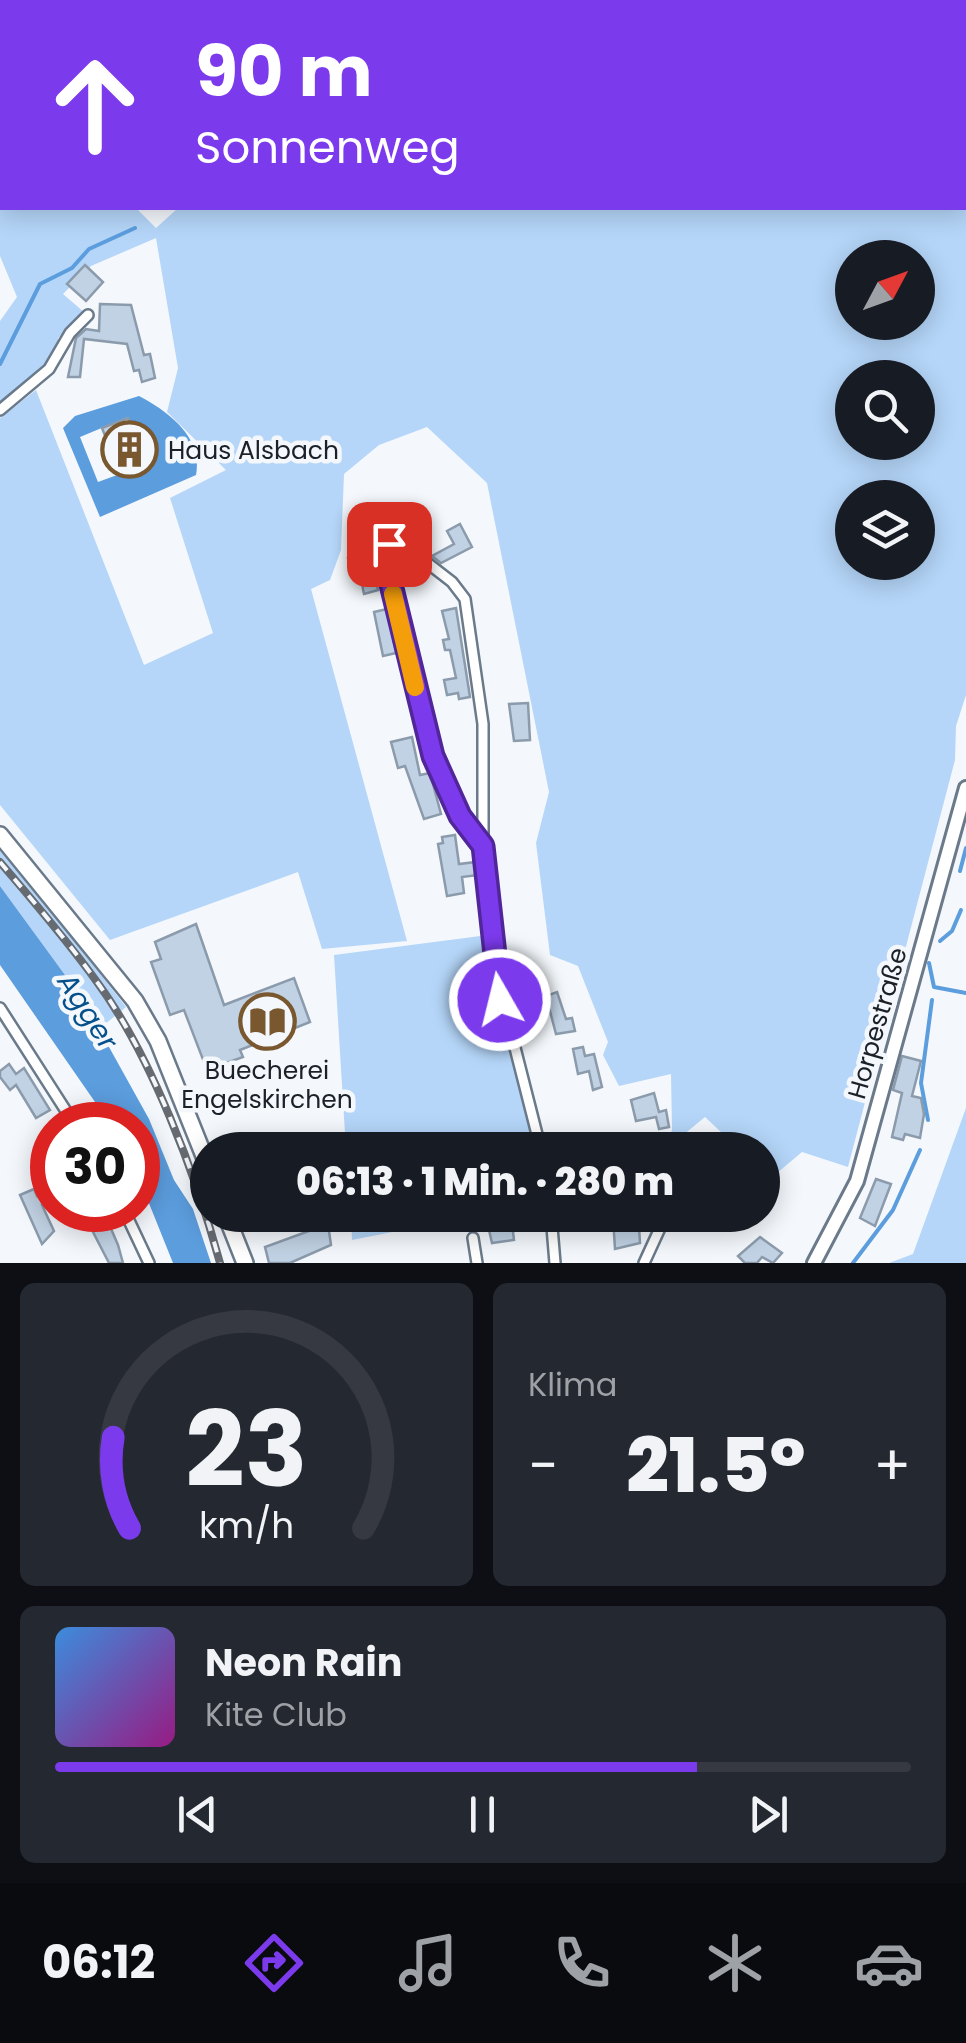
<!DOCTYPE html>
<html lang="de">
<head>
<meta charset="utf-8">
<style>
  :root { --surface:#171b24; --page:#242831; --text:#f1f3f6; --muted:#9ea1a6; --line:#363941; --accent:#7c3aed }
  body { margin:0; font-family:Poppins,sans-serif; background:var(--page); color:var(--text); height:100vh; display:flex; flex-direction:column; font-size:38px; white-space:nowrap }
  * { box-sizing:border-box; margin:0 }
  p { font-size:32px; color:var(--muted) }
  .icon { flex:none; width:55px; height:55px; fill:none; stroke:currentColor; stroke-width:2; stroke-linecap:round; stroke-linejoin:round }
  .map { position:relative; height:1263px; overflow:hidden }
  .panel { display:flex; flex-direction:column; gap:20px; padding:20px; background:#0d0f14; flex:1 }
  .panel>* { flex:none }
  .banner { position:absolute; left:0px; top:0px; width:968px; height:210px; box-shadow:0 5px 25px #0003; background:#7c3aed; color:#fff; overflow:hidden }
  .needle { width:65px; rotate:49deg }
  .controls { position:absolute; left:835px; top:240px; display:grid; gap:20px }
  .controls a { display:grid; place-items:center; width:100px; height:100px; border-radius:50%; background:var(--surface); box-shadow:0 5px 25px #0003; font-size:50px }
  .speed { position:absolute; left:30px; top:1102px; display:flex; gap:20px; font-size:50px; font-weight:700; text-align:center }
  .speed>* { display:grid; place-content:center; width:130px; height:130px; border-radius:50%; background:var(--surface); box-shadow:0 5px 25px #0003; line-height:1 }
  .speed .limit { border:15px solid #d22; background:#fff; color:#111 }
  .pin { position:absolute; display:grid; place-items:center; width:85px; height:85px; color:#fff; margin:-42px; border-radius:20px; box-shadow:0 5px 15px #0006 }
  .me { position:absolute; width:110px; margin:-55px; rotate:352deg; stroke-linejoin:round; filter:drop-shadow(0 0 8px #0008) }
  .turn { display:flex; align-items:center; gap:35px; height:210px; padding:0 30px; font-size:45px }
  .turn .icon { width:130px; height:130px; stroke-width:2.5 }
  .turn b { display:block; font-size:70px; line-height:85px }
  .big { font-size:75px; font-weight:800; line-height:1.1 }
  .panel .widget { flex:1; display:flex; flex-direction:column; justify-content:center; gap:15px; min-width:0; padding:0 35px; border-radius:15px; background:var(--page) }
  .panel .dial { align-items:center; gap:0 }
  .dial svg { height:260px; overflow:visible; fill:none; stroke:var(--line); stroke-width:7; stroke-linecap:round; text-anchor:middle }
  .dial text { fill:var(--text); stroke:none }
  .song { display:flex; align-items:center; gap:30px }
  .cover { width:120px; height:120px; border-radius:15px; background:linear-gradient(135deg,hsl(210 70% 55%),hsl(310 70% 35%)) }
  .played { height:10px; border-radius:5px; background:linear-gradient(90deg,var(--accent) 75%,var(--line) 75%) }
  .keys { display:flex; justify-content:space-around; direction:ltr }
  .heat { display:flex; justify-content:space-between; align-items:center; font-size:55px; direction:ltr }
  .panel .tiles { flex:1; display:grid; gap:20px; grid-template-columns:1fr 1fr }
  .widget:last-child { grid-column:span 2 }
  .trip { position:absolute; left:190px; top:1132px; width:590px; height:100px; border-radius:50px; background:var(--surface); box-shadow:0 5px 25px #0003; font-weight:800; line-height:100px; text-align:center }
  .dock { display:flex; height:160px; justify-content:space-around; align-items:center; background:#090b0e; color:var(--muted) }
  .dock .icon { width:70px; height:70px }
  .dock .active { color:var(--accent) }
  .dock b { font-size:45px; color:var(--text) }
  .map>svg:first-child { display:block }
</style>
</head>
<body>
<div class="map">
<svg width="966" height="1263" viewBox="0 0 966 1263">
  <rect width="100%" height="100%" fill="#f4f8fc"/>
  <!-- green -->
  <g fill="#b5d6f9" fill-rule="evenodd">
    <path d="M0,0H422L2,2V208H136L156,228L178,208H965V2H457L966,0V695L956,726L955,760L848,1167L802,1152L770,1179L763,1172L762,1150H740L705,1117L665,1150L672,1130L671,1074L619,1086L603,1055L608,1042L578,966L550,955L536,843L549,792L487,483L427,427L379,445L344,474L341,550L330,580L311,589L407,941L322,949L298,872L110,940L0,805V418L36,390L144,665L213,633L170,498L226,470L167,412L178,368L156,238L91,266L63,294L85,313L58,338L59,356L0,408V321L17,297L0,256ZM852,258H918V322H852ZM852,378H918V442H852ZM852,498H918V562H852Z"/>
    <path d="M0,846L126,1007L99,1029L87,1022L63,981L65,975L0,886Z"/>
    <path d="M488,935L496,997L535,1150H346L334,955Z"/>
    <path d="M966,1108V1263H889L913,1254Z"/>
    <path d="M351,1215H478L352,1240Z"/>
  </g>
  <!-- water -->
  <g fill="#5c9dde" fill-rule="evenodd">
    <path d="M139,396C169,412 203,437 196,475L100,517L63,428L75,416ZM128,417L147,464L98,482L80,437Z"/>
    <path d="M0,886L65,975L63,981L87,1022L99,1029L149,1119L174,1180L193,1209L211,1263H173L138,1176V1125H111L0,965Z"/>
  </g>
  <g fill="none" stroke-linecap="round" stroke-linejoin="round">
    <!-- stream -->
    <g stroke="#5c9dde" stroke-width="4">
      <path d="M0,364L40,284L72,268L89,249L135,228"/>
      <path d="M960,871L966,848"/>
      <path d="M940,941L952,931L961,910"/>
      <path d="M929,963L934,987L966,993"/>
      <path d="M928,1120L921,1083L932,1000"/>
      <path d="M853,1263L893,1210L920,1150"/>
    </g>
  </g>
  <!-- building -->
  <g fill="#c1d2e4" stroke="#8b9bac" stroke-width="2.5">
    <path d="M85,265L103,282L86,301L67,284Z"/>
    <path d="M100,304L131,305L144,355L150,354L155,378L142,382L139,370L134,371L127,344L84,339L80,377H68L76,338L86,329L99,331Z"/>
    <path d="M128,418L146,464L120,474L102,428Z"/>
    <path d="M460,524L472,547L441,563L432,556L454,544L447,531Z"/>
    <path d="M366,546L369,577L375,576L378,590L364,594L359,569L352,571L348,558L354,556L353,549Z"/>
    <path d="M456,608L470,697L459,699L458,693L447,695L444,680L456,678L450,650H445L443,640L449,639L442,611Z"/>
    <path d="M387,609L396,653L383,656L374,612Z"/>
    <path d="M528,703L530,740L514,741L509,704Z"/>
    <path d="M412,737L420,775L430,773L441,814L424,819L405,766L398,768L391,742Z"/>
    <path d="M455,835L459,864L476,862L478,875L462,877L464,893L447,896L438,844L443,843L442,837Z"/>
    <path d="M196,924L224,1005L294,978L310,1022L240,1050L243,1057L207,1070L184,1010L170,1015L151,962L161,959L155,942Z"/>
    <path d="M557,992L566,1019L572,1018L575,1031L556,1034L546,996Z"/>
    <path d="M583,1047L585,1056L594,1054L602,1087L593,1090L589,1071L578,1074L573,1049Z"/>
    <path d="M902,1056L921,1061L912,1096L921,1098L924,1114L920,1138L905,1134L903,1140L892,1137L902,1093L893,1090Z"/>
    <path d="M9,1064L16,1074L24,1068L50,1110L36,1118L16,1085L10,1090L0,1077V1071Z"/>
    <path d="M654,1093L659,1112L666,1110L669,1127L659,1129L656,1117L636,1121L631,1100Z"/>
    <path d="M876,1179L891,1184L875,1226L860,1218Z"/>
    <path d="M34,1189L37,1196L52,1189V1201L42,1205L54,1231L42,1244L20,1195Z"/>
    <path d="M511,1215L514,1240L492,1243L486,1217Z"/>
    <path d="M644,1215L645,1226H639L640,1243L615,1249L613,1217Z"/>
    <path d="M109,1224L118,1245L123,1263H109L93,1232Z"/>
    <path d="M328,1224L331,1245L290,1263H269L265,1247Z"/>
    <path d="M760,1237L782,1253L773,1263L762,1257L757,1263H745L738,1256Z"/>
  </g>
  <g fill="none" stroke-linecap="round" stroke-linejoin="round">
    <defs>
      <g id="street">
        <path d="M0,410L49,369L70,333L88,315"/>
        <path d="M483,846C424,767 410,667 388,572L385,553L389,544L412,551L452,582L465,599L483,724V846L495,969L541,1150"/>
        <path d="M0,1008L75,1125"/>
        <path d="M124,1210L149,1263"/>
        <path d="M551,1215L555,1263"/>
        <path d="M473,1238L477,1263"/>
        <path d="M644,1263L666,1215"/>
      </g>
      <path id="secondary" d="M814,1263L857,1181L966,788"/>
      <g id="primary">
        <path d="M0,835L135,1001L158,1041L208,1166"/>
        <path d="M226,1215L245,1263"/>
      </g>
    </defs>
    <!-- street casing -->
    <use href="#street" stroke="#6b7a8a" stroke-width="14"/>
    <!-- secondary casing -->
    <use href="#secondary" stroke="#6b7a8a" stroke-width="18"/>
    <!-- primary casing -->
    <use href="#primary" stroke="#6b7a8a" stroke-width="20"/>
    <!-- street -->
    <use href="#street" stroke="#fff" stroke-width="9"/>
    <!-- secondary -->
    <use href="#secondary" stroke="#fff" stroke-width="12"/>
    <!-- primary -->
    <use href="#primary" stroke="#fff" stroke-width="15"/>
    <defs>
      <path id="rail" d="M0,862C33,901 67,940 97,982C151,1055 196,1175 220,1263"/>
    </defs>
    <!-- rail casing -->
    <use href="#rail" stroke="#666b71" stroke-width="8"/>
    <!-- rail -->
    <use href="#rail" stroke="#f4f8fc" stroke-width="4" stroke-dasharray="11" stroke-linecap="butt"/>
  </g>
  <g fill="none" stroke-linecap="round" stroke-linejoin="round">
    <defs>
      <path id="route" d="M389,544L385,553L388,572L433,756L460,816L483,846L500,1000"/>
    </defs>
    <!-- route casing -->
    <use href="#route" stroke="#51269a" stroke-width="25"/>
    <!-- route -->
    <use href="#route" stroke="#7c3aed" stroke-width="18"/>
    <!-- slow -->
    <path stroke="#f59e0b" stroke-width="18" d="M393,594L415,687"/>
  </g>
  <!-- icons -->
  <defs>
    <symbol id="building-ring" viewBox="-11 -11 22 22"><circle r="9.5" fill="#f4f8fc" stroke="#79582f" stroke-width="1.5"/><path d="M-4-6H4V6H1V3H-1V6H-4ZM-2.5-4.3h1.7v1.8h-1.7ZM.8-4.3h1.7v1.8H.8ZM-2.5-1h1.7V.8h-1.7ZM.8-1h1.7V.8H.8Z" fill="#79582f"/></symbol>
    <symbol id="library-ring" viewBox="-11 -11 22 22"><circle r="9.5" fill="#f4f8fc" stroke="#79582f" stroke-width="1.5"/><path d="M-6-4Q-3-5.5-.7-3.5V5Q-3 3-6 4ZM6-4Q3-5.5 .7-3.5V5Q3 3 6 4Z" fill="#79582f"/></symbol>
  </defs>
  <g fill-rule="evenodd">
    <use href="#building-ring" x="98" y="418" width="63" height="63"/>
    <use href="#library-ring" x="236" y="990" width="63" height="63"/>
  </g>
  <g text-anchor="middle" stroke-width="9" stroke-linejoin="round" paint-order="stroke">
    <!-- poi labels -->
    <g font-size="25" fill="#1b2128" stroke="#f4f8fc" text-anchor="start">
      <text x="168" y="459">Haus Alsbach</text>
      <text x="267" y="1079" text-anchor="middle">Buecherei<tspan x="267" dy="29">Engelskirchen</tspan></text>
    </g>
    <!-- street labels -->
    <g font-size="25" fill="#1b2128" stroke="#f4f8fc">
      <text transform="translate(877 1023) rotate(-74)" y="9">Horpestraße</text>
    </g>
    <!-- water labels -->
    <g font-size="28" font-style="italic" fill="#06518c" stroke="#f4f8fc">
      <text transform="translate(88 1011) rotate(57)" y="10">Agger</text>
    </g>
  </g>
</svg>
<div class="controls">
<a><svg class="needle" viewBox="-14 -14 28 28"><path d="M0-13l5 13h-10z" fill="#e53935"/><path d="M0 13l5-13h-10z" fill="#9ea1a6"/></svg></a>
<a><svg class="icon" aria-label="search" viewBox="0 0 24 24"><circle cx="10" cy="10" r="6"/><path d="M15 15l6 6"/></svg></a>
<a><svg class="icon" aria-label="layers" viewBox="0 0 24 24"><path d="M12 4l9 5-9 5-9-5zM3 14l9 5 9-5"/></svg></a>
</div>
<div class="speed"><div class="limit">30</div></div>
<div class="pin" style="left:389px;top:544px;background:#d93025"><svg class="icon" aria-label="arrive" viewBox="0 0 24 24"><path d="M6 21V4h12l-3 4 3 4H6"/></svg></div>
<svg class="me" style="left:500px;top:1000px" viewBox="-20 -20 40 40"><circle r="17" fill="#7c3aed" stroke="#fff" stroke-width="3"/><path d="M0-11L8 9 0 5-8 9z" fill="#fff"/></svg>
<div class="trip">06:13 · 1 Min. · 280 m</div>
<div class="banner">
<div class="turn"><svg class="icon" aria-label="ahead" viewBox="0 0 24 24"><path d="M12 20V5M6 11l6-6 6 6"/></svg><div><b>90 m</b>Sonnenweg</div></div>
</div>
</div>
<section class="panel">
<div class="tiles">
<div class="widget dial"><svg viewBox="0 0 100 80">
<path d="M14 69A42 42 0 1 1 86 69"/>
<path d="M14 69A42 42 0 0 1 9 41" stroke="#7c3aed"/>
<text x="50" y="56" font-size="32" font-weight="700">23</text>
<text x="50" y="72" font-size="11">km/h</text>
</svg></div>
<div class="widget"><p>Klima</p>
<div class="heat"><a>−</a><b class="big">21.5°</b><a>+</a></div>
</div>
<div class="widget">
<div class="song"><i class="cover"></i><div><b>Neon Rain</b><p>Kite Club</p></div></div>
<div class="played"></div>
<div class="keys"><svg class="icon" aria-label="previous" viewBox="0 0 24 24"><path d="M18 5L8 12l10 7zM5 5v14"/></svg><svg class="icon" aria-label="pause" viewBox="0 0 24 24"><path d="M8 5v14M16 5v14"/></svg><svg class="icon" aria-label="next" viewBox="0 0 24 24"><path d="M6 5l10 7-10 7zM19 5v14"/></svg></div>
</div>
</div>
</section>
<nav class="dock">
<b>06:12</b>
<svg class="icon active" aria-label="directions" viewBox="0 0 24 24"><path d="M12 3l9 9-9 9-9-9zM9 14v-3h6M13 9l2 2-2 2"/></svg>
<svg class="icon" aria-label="music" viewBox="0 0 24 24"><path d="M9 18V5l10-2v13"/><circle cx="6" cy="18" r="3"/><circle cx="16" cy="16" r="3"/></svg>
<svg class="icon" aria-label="phone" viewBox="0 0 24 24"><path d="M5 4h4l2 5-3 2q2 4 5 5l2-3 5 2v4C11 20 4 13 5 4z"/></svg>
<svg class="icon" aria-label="climate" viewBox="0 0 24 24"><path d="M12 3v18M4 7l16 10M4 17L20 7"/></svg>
<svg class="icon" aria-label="car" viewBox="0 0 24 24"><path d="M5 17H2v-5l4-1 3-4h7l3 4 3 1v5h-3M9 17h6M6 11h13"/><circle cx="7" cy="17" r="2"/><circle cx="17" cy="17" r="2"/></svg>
</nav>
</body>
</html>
